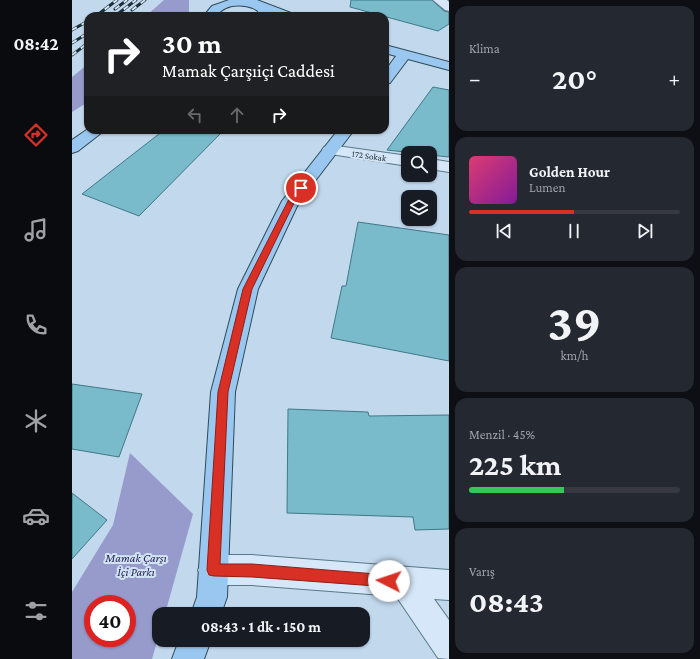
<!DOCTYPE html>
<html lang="tr">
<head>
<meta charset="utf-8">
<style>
  :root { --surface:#171b24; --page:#242831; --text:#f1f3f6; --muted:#9ea1a6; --line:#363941; --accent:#d93025 }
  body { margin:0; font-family:"Crimson Pro",serif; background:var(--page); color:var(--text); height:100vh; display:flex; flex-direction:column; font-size:15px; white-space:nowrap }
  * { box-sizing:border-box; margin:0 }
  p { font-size:13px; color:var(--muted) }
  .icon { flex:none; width:22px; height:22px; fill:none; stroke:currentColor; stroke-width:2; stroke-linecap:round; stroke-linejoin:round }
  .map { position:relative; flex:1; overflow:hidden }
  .sheet { display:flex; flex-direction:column; gap:6px; padding:6px; background:#0d0f14; width:251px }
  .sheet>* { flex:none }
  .top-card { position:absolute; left:12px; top:12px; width:305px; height:122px; border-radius:12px; box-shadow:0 1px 3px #0004; background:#202124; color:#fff; overflow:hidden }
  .buttons { position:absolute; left:329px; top:146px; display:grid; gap:8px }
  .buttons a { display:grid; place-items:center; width:36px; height:36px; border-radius:8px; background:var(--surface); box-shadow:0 1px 3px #0004; font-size:20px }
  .speed { position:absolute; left:12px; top:595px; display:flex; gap:8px; font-size:20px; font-weight:700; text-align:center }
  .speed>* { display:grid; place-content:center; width:52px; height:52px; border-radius:50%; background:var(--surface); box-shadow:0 1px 3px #0004; line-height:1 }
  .speed .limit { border:6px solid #d22; background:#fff; color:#111 }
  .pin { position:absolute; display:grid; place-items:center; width:34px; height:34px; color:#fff; margin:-17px; border:2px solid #fff; border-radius:50%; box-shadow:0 1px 4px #0007 }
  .me { position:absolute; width:44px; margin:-22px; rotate:274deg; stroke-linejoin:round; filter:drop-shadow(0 0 3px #0008) }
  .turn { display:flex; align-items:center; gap:14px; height:84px; padding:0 12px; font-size:18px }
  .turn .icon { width:52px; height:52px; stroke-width:2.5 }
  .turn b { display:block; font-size:28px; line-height:34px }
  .lanes { display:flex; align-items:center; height:38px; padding:0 12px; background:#0003; justify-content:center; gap:20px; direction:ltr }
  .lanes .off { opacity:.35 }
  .big { font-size:30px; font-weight:700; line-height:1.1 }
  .sheet .tile { flex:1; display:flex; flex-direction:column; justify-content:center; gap:6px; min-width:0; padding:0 14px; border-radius:12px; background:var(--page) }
  .sheet .dial { align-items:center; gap:0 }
  .dial b { font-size:52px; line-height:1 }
  .song { display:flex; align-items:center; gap:12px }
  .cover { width:48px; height:48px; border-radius:6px; background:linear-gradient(135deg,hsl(340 70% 55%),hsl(290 70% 35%)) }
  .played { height:4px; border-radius:2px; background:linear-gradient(90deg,var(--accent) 50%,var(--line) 50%) }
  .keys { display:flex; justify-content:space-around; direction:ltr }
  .heat { display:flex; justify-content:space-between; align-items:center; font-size:22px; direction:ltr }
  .charge { height:6px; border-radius:3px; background:linear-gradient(90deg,#34c759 45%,var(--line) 0) }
  .trip { position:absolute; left:80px; top:607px; width:218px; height:40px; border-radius:12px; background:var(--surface); box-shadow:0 1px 3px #0004; font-weight:700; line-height:40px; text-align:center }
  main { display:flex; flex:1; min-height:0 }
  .tabs { display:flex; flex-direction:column; width:72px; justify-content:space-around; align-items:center; background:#090b0e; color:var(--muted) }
  .tabs .icon { width:28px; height:28px }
  .tabs .current { color:var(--accent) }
  .tabs b { font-size:18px; color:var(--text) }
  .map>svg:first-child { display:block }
</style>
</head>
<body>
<main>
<nav class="tabs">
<b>08:42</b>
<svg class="icon current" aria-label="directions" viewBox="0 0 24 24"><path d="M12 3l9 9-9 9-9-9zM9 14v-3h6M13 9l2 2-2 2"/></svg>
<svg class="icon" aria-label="music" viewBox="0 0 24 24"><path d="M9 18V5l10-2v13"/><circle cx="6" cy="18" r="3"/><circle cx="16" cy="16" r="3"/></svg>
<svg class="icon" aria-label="phone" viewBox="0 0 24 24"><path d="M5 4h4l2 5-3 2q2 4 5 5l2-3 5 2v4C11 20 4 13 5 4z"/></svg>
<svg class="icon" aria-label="climate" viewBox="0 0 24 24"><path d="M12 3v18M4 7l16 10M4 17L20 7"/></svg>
<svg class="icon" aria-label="car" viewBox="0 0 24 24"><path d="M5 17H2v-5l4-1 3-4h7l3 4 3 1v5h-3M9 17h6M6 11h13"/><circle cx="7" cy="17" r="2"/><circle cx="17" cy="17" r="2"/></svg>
<svg class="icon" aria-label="filters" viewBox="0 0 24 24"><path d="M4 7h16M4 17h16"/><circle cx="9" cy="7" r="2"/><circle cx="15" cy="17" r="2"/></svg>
</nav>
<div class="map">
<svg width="377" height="659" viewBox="0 0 377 659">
  <rect width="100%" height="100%" fill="#c2d8ed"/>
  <!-- green -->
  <g fill="#969bcb" fill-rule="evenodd">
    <path d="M92,0H117V12L114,16H74Z"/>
    <path d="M16,64V102L0,112V77Z"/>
    <path d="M58,453L121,514L93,614H87V635L80,659H0V592L41,525ZM21,604H55V638H21Z"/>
  </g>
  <!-- building -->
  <g fill="#79bacb" stroke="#407986">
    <path d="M279,0H360L372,11L377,12V24L366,31L278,7Z"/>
    <path d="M361,87L377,90V157L358,155V153H342L315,150Z"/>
    <path d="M92,130H152L67,216L10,194Z"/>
    <path d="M286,222L377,235V361L259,338L270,286H274Z"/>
    <path d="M0,384L70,394L47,457L0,449Z"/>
    <path d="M216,409L296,412L297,416L377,415V529L343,530L341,517L215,513Z"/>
    <path d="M0,493L35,520L0,559Z"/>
  </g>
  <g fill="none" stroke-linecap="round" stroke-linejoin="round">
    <defs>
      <g id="minor">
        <path d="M361,0H375L377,2V11L373,10Z"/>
        <path d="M258,145L336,156V166L252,153L250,150L252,147Z"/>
        <path d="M358,159L377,162V172L358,169Z"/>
        <path d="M141,555H180L377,570V600L362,599L377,620V659L366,658L324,596L180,585H141L131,580L126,570L131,560Z"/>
      </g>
      <g id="major">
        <path d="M157,0H185L219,13L221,16H204L197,13L196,16H184L186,11C178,5 163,4 154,8C147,11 145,17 137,15L135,12L140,6Z"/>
        <path d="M313,45L377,62V70L336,59L318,83L313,84V71L324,56L313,53Z"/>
        <path d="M16,129L33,130L6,151L0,153V140Z"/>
        <path d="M266,130H282L227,202L186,289L163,392L155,597L149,614H119L125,597L139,392L166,289L210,201Z"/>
        <path d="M107,640H139L132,659H100Z"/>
      </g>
    </defs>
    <!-- minor casing -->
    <use href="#minor" stroke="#5a7887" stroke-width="2"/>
    <!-- major casing -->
    <use href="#major" stroke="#2e4b55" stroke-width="2"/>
    <!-- minor -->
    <use href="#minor" fill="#d5e7f8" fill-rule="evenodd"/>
    <!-- major -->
    <use href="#major" fill="#9ac7f0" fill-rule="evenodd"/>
    <defs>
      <g id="rail">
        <path d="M43,9L55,0"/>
        <path d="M60,10L73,0"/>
        <path d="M24,16L45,0"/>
        <path d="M43,16L64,0"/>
        <path d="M0,30L16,21"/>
        <path d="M0,43L16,33"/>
        <path d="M0,55L16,43"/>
      </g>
    </defs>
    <!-- rail casing -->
    <use href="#rail" stroke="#1e3037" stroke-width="3"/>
    <!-- rail -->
    <use href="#rail" stroke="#d2e3f5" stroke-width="2" stroke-dasharray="5.5" stroke-linecap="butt"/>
  </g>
  <!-- route -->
  <path fill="#d93025" stroke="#8d1f18" d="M229,186L233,188L223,201L180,289L156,392L148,564H180L317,575L321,576L323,581L321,585L317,587L180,577L142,576L137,575L135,570L146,392L171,289L216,201L227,187Z"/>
  <g text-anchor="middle" stroke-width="4" stroke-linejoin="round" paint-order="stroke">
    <!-- far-street labels -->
    <g font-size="9" fill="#1e3037" stroke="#d2e3f5">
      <text transform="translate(297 156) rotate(8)" y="3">172 Sokak</text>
    </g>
    <!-- near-park labels -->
    <g font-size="12" font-style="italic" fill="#272453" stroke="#d2e3f5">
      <text x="64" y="562">Mamak Çarşı<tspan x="64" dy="14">İçi Parkı</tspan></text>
    </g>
  </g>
</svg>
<div class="buttons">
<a><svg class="icon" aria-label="search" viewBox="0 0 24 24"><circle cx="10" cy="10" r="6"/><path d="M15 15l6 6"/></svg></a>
<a><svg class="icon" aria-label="layers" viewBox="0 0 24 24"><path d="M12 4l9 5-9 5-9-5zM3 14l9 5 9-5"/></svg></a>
</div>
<div class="speed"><div class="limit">40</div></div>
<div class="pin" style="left:229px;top:188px;background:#d93025"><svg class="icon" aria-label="arrive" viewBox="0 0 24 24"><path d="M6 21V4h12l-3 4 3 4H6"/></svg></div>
<svg class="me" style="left:317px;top:581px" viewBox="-20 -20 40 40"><circle r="19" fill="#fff"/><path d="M0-13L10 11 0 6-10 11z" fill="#d93025"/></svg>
<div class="trip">08:43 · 1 dk · 150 m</div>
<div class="top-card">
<div class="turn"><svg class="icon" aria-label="right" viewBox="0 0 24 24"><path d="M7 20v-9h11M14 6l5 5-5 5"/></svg><div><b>30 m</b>Mamak Çarşıiçi Caddesi</div></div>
<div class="lanes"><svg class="icon off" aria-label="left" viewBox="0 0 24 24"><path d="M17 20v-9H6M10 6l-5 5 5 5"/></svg><svg class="icon off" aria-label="ahead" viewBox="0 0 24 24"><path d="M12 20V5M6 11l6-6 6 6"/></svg><svg class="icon" aria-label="right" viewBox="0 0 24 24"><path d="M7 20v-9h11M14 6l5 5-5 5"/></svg></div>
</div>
</div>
<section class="sheet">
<div class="tile"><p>Klima</p>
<div class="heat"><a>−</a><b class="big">20°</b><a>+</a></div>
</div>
<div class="tile">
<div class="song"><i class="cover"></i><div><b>Golden Hour</b><p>Lumen</p></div></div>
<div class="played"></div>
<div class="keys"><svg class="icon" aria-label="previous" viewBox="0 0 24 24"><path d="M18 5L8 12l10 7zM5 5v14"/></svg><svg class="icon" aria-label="pause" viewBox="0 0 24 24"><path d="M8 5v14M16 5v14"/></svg><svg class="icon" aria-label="next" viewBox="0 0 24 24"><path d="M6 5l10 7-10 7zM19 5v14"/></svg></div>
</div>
<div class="tile dial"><b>39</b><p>km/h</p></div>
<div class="tile"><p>Menzil · 45%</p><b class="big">225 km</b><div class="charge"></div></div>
<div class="tile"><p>Varış</p><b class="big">08:43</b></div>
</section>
</main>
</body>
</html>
